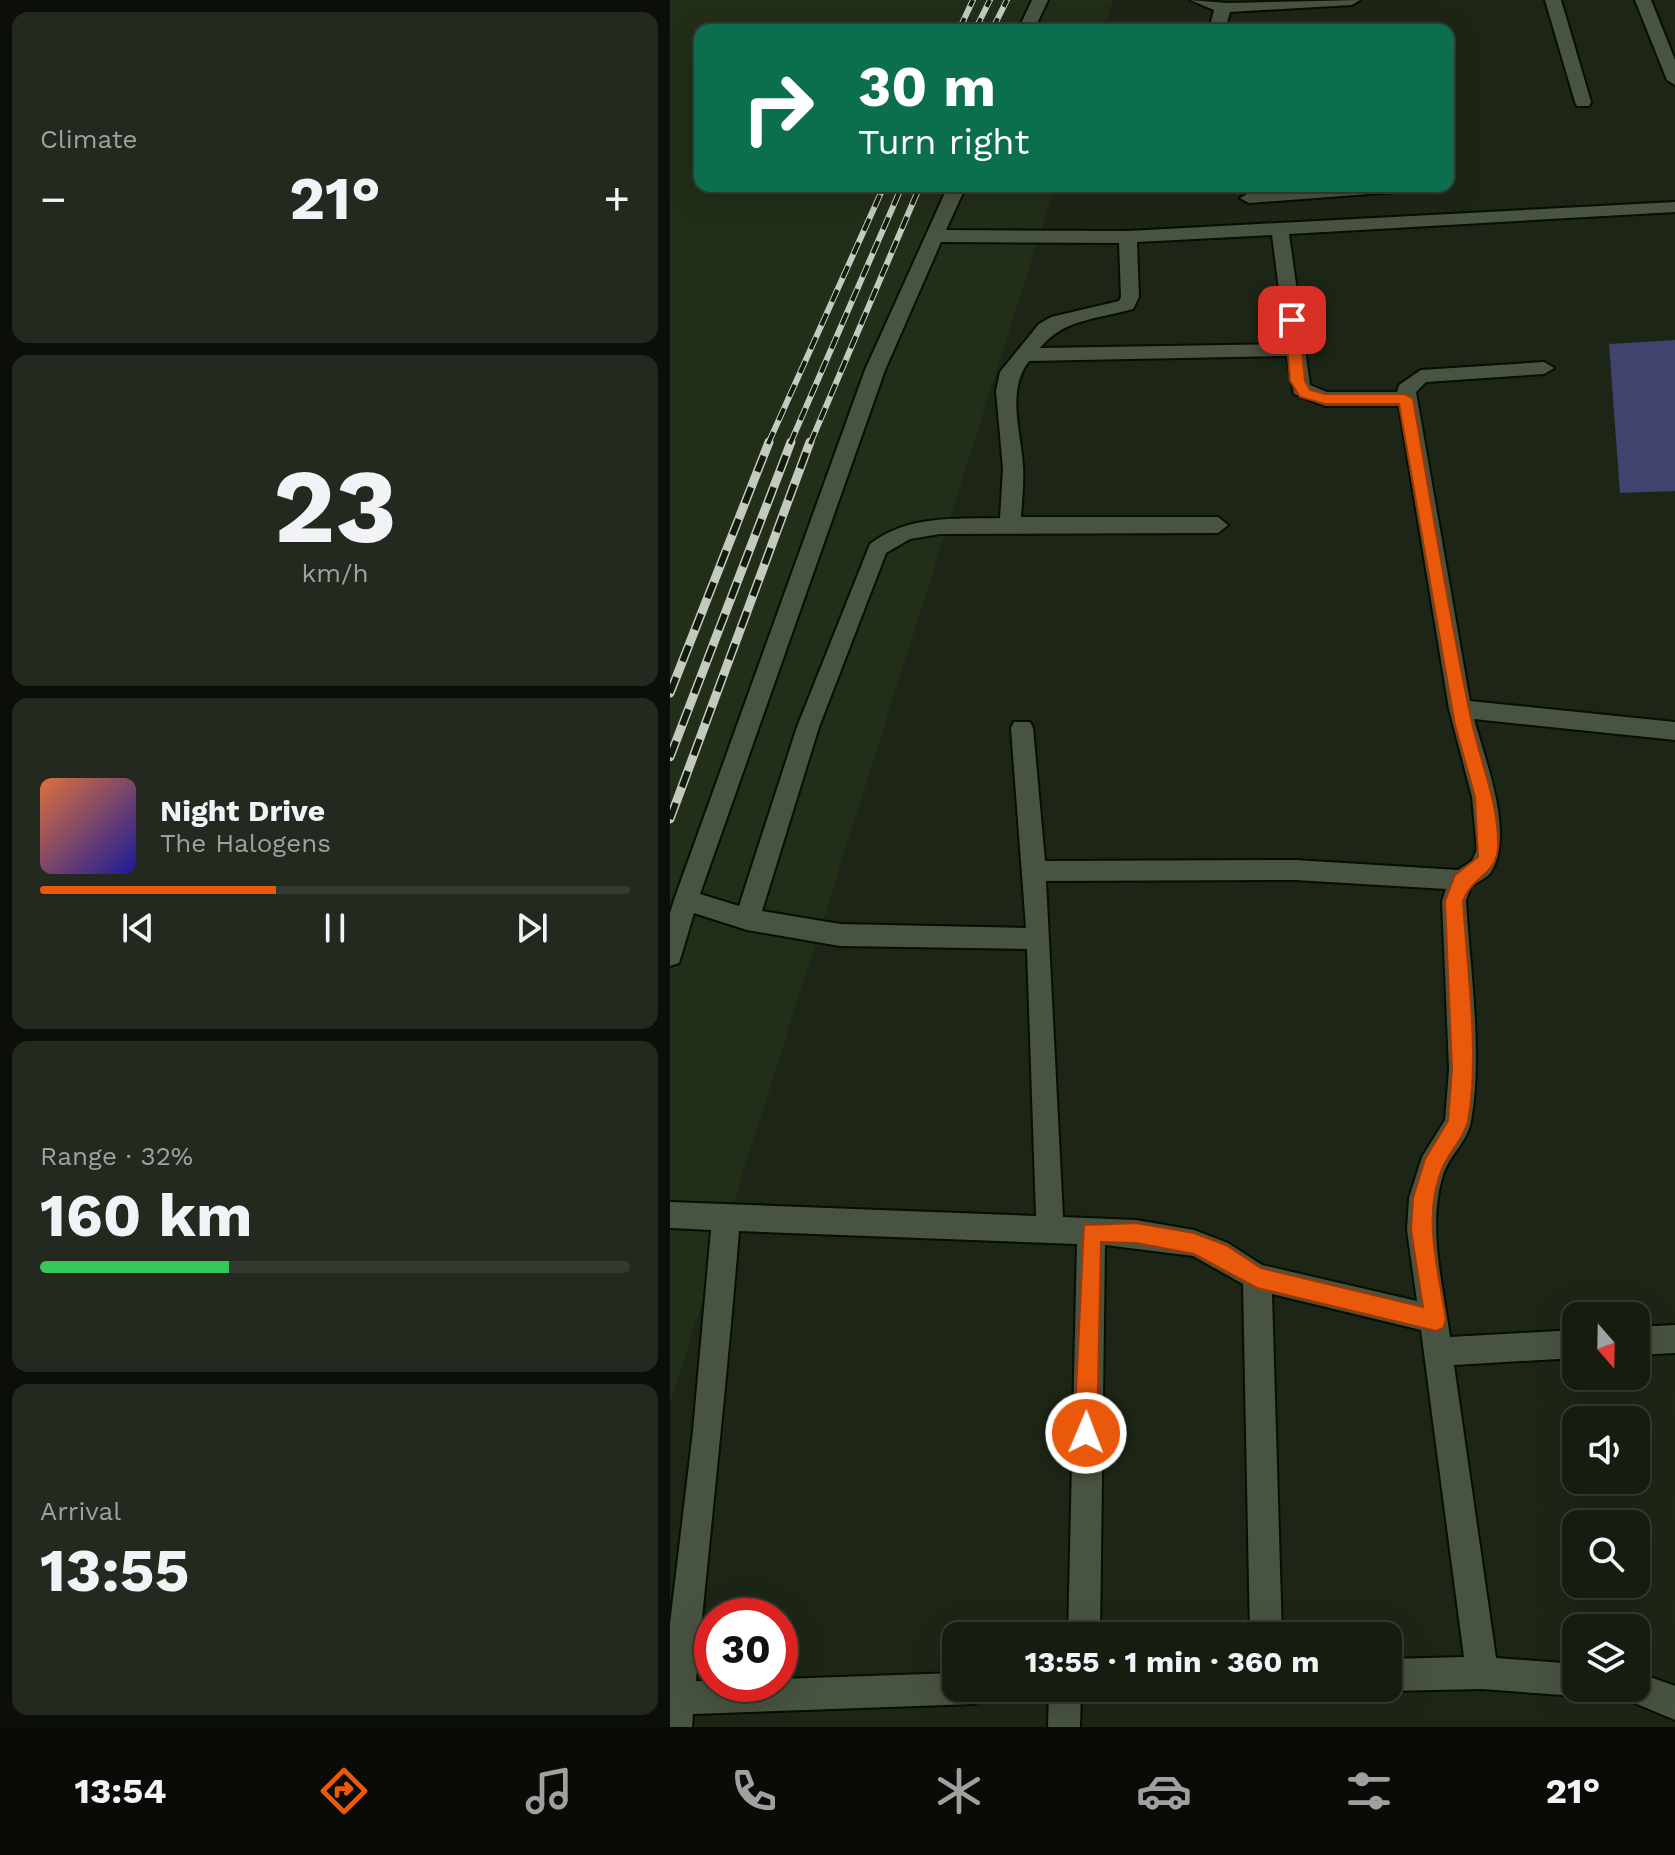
<!DOCTYPE html>
<html lang="en">
<head>
<meta charset="utf-8">
<style>
  :root { --surface:#161c10; --page:#23291e; --text:#f1f3f6; --muted:#9ea19f; --line:#353a30; --accent:#ea580c }
  body { margin:0; font-family:"Work Sans",sans-serif; background:var(--page); color:var(--text); height:100vh; display:flex; flex-direction:column; font-size:30px; white-space:nowrap }
  * { box-sizing:border-box; margin:0 }
  p { font-size:26px; color:var(--muted) }
  .icon { flex:none; width:44px; height:44px; fill:none; stroke:currentColor; stroke-width:2; stroke-linecap:round; stroke-linejoin:round }
  .map { position:relative; flex:1; overflow:hidden }
  .side { display:flex; flex-direction:column; gap:12px; padding:12px; background:#0c0f09; width:670px }
  .side>* { flex:none }
  .banner { position:absolute; left:24px; top:24px; width:760px; height:168px; border-radius:16px; box-shadow:0 8px 32px #0002,0 0 0 2px var(--line); background:#0b6e4f; color:#fff; overflow:hidden }
  .needle { width:52px; rotate:160deg }
  .fabs { position:absolute; left:892px; top:1302px; display:grid; gap:16px }
  .fabs a { display:grid; place-items:center; width:88px; height:88px; border-radius:16px; background:var(--surface); box-shadow:0 8px 32px #0002,0 0 0 2px var(--line); font-size:40px }
  .speed { position:absolute; left:24px; top:1598px; display:flex; gap:16px; font-size:40px; font-weight:700; text-align:center }
  .speed>* { display:grid; place-content:center; width:104px; height:104px; border-radius:50%; background:var(--surface); box-shadow:0 8px 32px #0002,0 0 0 2px var(--line); line-height:1 }
  .speed .limit { border:12px solid #d22; background:#fff; color:#111 }
  .pin { position:absolute; display:grid; place-items:center; width:68px; height:68px; color:#fff; margin:-34px; border-radius:16px; box-shadow:0 4px 12px #0006 }
  .me { position:absolute; width:88px; margin:-44px; rotate:1deg; stroke-linejoin:round; filter:drop-shadow(0 0 6px #0008) }
  .turn { display:flex; align-items:center; gap:28px; height:168px; padding:0 32px; font-size:36px }
  .turn .icon { width:104px; height:104px; stroke-width:2.5 }
  .turn b { display:block; font-size:56px; line-height:68px }
  .big { font-size:60px; font-weight:700; line-height:1.1 }
  .side .widget { flex:1; display:flex; flex-direction:column; justify-content:center; gap:12px; min-width:0; padding:0 28px; border-radius:16px; background:var(--page) }
  .side .dial { align-items:center; gap:0 }
  .dial b { font-size:104px; line-height:1 }
  .song { display:flex; align-items:center; gap:24px }
  .cover { width:96px; height:96px; border-radius:12px; background:linear-gradient(135deg,hsl(20 70% 55%),hsl(240 70% 35%)) }
  .played { height:8px; border-radius:4px; background:linear-gradient(90deg,var(--accent) 40%,var(--line) 40%) }
  .keys { display:flex; justify-content:space-around; direction:ltr }
  .heat { display:flex; justify-content:space-between; align-items:center; font-size:44px; direction:ltr }
  .charge { height:12px; border-radius:6px; background:linear-gradient(90deg,#34c759 32%,var(--line) 0) }
  .trip { position:absolute; left:272px; top:1622px; width:460px; height:80px; border-radius:16px; background:var(--surface); box-shadow:0 8px 32px #0002,0 0 0 2px var(--line); font-weight:700; line-height:80px; text-align:center }
  .tabs { display:flex; height:128px; justify-content:space-around; align-items:center; background:#090b06; color:var(--muted) }
  .tabs .icon { width:56px; height:56px }
  .tabs .active { color:var(--accent) }
  .tabs b { font-size:36px; color:var(--text) }
  main { display:flex; flex:1; min-height:0 }
  .map>svg:first-child { display:block }
</style>
</head>
<body>
<main>
<section class="side">
<div class="widget"><p>Climate</p>
<div class="heat"><a>−</a><b class="big">21°</b><a>+</a></div>
</div>
<div class="widget dial"><b>23</b><p>km/h</p></div>
<div class="widget">
<div class="song"><i class="cover"></i><div><b>Night Drive</b><p>The Halogens</p></div></div>
<div class="played"></div>
<div class="keys"><svg class="icon" aria-label="previous" viewBox="0 0 24 24"><path d="M18 5L8 12l10 7zM5 5v14"/></svg><svg class="icon" aria-label="pause" viewBox="0 0 24 24"><path d="M8 5v14M16 5v14"/></svg><svg class="icon" aria-label="next" viewBox="0 0 24 24"><path d="M6 5l10 7-10 7zM19 5v14"/></svg></div>
</div>
<div class="widget"><p>Range · 32%</p><b class="big">160 km</b><div class="charge"></div></div>
<div class="widget"><p>Arrival</p><b class="big">13:55</b></div>
</section>
<div class="map">
<svg width="1005" height="1727" viewBox="0 0 1005 1727">
  <rect width="100%" height="100%" fill="#1d2616"/>
  <!-- built -->
  <path fill="#222e18" d="M0,0H443L434,30H30V186H385L0,1404Z"/>
  <!-- green -->
  <path fill="#40436e" d="M1005,340V491L950,493L939,344Z"/>
  <g fill="none" stroke-linecap="round" stroke-linejoin="round">
    <defs>
      <g id="street">
        <path d="M362,0H378L364,30H348Z"/>
        <path d="M520,0L557,3L690,0L682,5L560,12L555,30H539L544,10Z"/>
        <path d="M875,0H891L921,102L919,106H907L905,102Z"/>
        <path d="M965,0H981L1005,60V85L997,80Z"/>
        <path d="M278,186H296L276,230L458,231L1005,202V212L619,234L640,385L657,392H727L729,385L751,370L874,362L884,368L874,374L756,382L746,392L800,701L1005,722V740L804,719C815,760 845,834 821,872C817,878 808,882 801,886L796,901C800,967 813,1057 801,1121C798,1141 779,1156 773,1175C757,1227 773,1285 780,1337L906,1330V1358L784,1365L826,1658L906,1664V1688H919L917,1691L906,1696L812,1689L718,1691L711,1688H718V1659L794,1657L751,1330L602,1294L612,1636H580L573,1284L523,1256L435,1245L430,1636H398L407,1244L69,1231C57,1381 40,1531 26,1681L110,1684V1679L286,1673V1688H320L315,1699L304,1704L23,1714L22,1727H0V1624L23,1431L41,1230L0,1228V1202L366,1216L357,949L170,946L77,930L24,913L9,963L0,966V913L4,900L195,370ZM602,235L616,344L370,348C393,319 428,319 463,309L469,297L467,242ZM271,242L449,243L451,297L449,301L381,317L369,324L330,372L326,391L333,469L330,518C284,519 238,515 200,544L127,727L69,906L30,894L215,370ZM617,356L624,394L655,406H729L779,709L802,797L807,849L802,861L788,870L625,860L375,861L363,728L360,722H344L341,728L356,928L170,924L92,911L149,727L216,553L240,539L270,534L548,533L558,525L548,517H351C352,501 354,483 353,466C351,432 336,390 359,361ZM625,880L776,889L772,901L779,1070L775,1120L752,1157L739,1198L737,1230L747,1301L592,1265L558,1243L524,1230L466,1220L393,1217L376,881Z"/>
        <path d="M668,186H748L739,191L579,203L570,198L579,193Z"/>
        <path d="M1005,1325V1353L966,1355V1327Z"/>
        <path d="M966,1672L1005,1686V1720L955,1699L950,1688H966Z"/>
        <path d="M379,1688H411L410,1727H378Z"/>
      </g>
    </defs>
    <!-- street casing -->
    <use href="#street" stroke="#070e02" stroke-width="4"/>
    <!-- street -->
    <use href="#street" fill="#495341" fill-rule="evenodd"/>
    <defs>
      <g id="rail-far1">
        <path d="M289,30L303,0"/>
        <path d="M305,30L320,0"/>
        <path d="M322,30L337,0"/>
        <path d="M98,444L214,186"/>
        <path d="M120,444L232,186"/>
        <path d="M140,444L250,186"/>
      </g>
      <g id="rail">
        <path d="M0,693L99,442"/>
        <path d="M0,757L121,442"/>
        <path d="M0,819L140,442"/>
      </g>
    </defs>
    <!-- rail-far1 casing -->
    <use href="#rail-far1" stroke="#c3cabf" stroke-width="6"/>
    <!-- rail casing -->
    <use href="#rail" stroke="#c3cabf" stroke-width="9"/>
    <!-- rail-far1 -->
    <use href="#rail-far1" stroke="#131c0c" stroke-width="4" stroke-dasharray="13" stroke-linecap="butt"/>
    <!-- rail -->
    <use href="#rail" stroke="#131c0c" stroke-width="6" stroke-dasharray="17" stroke-linecap="butt"/>
  </g>
  <!-- route -->
  <path fill="#ea580c" stroke="#983908" stroke-width="2" d="M622,315L629,320L635,381L640,390L655,394H735L743,399C762,507 779,616 802,723C811,764 829,804 828,847C827,875 802,876 793,901C797,967 810,1057 798,1121C794,1139 778,1153 772,1169C752,1217 769,1272 776,1320L773,1328L766,1331L587,1288L524,1254L466,1243L431,1242L427,1433L424,1441L416,1444L408,1441L404,1433L414,1225L466,1223L524,1233L556,1245L591,1268L753,1307L741,1230L743,1198L755,1159L778,1121L782,1070L775,901L785,875L808,857L805,797L785,725L729,404H655L630,397L620,381L615,320Z"/>
</svg>
<div class="fabs">
<a><svg class="needle" viewBox="-14 -14 28 28"><path d="M0-13l5 13h-10z" fill="#e53935"/><path d="M0 13l5-13h-10z" fill="#9ea19f"/></svg></a>
<a><svg class="icon" aria-label="sound" viewBox="0 0 24 24"><path d="M4 9h4l5-4v14l-5-4H4zM17 9q2 3 0 6"/></svg></a>
<a><svg class="icon" aria-label="search" viewBox="0 0 24 24"><circle cx="10" cy="10" r="6"/><path d="M15 15l6 6"/></svg></a>
<a><svg class="icon" aria-label="layers" viewBox="0 0 24 24"><path d="M12 4l9 5-9 5-9-5zM3 14l9 5 9-5"/></svg></a>
</div>
<div class="speed"><div class="limit">30</div></div>
<div class="pin" style="left:622px;top:320px;background:#d93025"><svg class="icon" aria-label="arrive" viewBox="0 0 24 24"><path d="M6 21V4h12l-3 4 3 4H6"/></svg></div>
<svg class="me" style="left:416px;top:1433px" viewBox="-20 -20 40 40"><circle r="17" fill="#ea580c" stroke="#fff" stroke-width="3"/><path d="M0-11L8 9 0 5-8 9z" fill="#fff"/></svg>
<div class="trip">13:55 · 1 min · 360 m</div>
<div class="banner">
<div class="turn"><svg class="icon" aria-label="right" viewBox="0 0 24 24"><path d="M7 20v-9h11M14 6l5 5-5 5"/></svg><div><b>30 m</b>Turn right</div></div>
</div>
</div>
</main>
<nav class="tabs">
<b>13:54</b>
<svg class="icon active" aria-label="directions" viewBox="0 0 24 24"><path d="M12 3l9 9-9 9-9-9zM9 14v-3h6M13 9l2 2-2 2"/></svg>
<svg class="icon" aria-label="music" viewBox="0 0 24 24"><path d="M9 18V5l10-2v13"/><circle cx="6" cy="18" r="3"/><circle cx="16" cy="16" r="3"/></svg>
<svg class="icon" aria-label="phone" viewBox="0 0 24 24"><path d="M5 4h4l2 5-3 2q2 4 5 5l2-3 5 2v4C11 20 4 13 5 4z"/></svg>
<svg class="icon" aria-label="climate" viewBox="0 0 24 24"><path d="M12 3v18M4 7l16 10M4 17L20 7"/></svg>
<svg class="icon" aria-label="car" viewBox="0 0 24 24"><path d="M5 17H2v-5l4-1 3-4h7l3 4 3 1v5h-3M9 17h6M6 11h13"/><circle cx="7" cy="17" r="2"/><circle cx="17" cy="17" r="2"/></svg>
<svg class="icon" aria-label="filters" viewBox="0 0 24 24"><path d="M4 7h16M4 17h16"/><circle cx="9" cy="7" r="2"/><circle cx="15" cy="17" r="2"/></svg>
<b>21°</b>
</nav>
</body>
</html>
